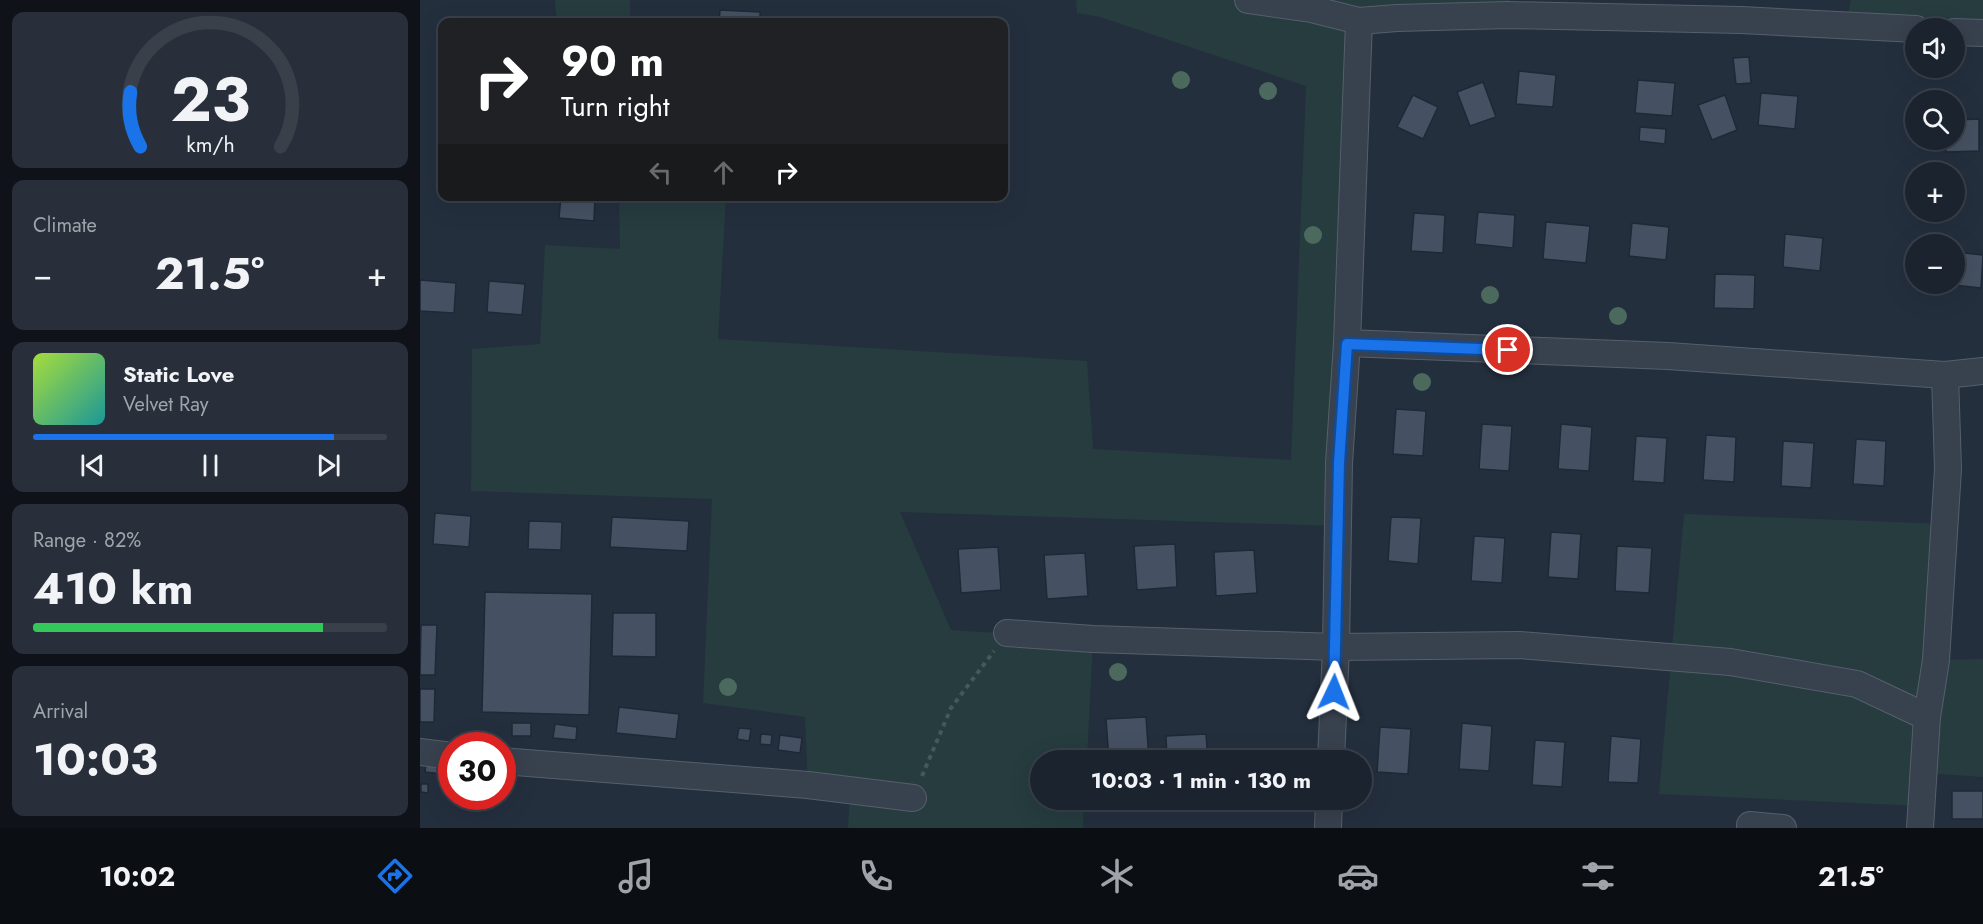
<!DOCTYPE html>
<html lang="en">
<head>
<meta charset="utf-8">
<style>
  :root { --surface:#1b232e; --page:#282f3a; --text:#f1f3f6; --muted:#a0a4aa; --line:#39404a; --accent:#1a73e8 }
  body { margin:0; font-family:Jost,sans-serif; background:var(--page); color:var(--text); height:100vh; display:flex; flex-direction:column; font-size:22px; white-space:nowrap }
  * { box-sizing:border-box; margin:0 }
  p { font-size:20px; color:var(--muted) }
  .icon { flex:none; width:33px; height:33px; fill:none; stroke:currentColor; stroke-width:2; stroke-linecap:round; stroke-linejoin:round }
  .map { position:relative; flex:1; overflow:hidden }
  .sheet { display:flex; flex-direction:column; gap:12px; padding:12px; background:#0f1319; width:420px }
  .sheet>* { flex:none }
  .guide { position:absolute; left:18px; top:18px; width:570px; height:183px; border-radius:12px; box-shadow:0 6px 24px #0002,0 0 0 2px var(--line); background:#202124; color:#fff; overflow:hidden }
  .buttons { position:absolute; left:1485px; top:18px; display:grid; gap:12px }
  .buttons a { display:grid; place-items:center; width:60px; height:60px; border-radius:50%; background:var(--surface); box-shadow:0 6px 24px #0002,0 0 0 2px var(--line); font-size:30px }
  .speed { position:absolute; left:18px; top:732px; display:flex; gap:12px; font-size:30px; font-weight:700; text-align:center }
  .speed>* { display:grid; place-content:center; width:78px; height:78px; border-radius:50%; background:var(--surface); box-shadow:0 6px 24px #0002,0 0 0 2px var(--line); line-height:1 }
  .speed .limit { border:9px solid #d22; background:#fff; color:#111 }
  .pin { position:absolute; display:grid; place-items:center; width:51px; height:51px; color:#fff; margin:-26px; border:3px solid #fff; border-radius:50%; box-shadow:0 2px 6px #0007 }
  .me { position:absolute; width:66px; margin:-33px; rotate:2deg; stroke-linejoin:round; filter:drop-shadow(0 0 4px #0008) }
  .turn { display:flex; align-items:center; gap:21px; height:126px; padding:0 24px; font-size:27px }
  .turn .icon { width:78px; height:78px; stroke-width:2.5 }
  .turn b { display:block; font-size:42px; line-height:51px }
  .lanes { display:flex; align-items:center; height:57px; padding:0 24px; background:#0003; justify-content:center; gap:30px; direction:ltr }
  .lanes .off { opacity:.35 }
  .big { font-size:45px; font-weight:700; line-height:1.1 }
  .sheet .tile { flex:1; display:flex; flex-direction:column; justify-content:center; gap:9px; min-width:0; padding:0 21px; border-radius:12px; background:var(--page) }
  .sheet .dial { align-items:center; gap:0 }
  .dial svg { height:156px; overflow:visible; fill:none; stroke:var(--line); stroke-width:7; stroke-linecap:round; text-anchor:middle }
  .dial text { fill:var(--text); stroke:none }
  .song { display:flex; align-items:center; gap:18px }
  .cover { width:72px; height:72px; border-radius:9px; background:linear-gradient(135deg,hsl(80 70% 55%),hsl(180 70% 35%)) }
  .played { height:6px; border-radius:3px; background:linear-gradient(90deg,var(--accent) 85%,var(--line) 85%) }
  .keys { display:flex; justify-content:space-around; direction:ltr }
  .heat { display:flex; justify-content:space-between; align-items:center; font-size:33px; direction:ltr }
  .charge { height:9px; border-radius:4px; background:linear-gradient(90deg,#34c759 82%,var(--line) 0) }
  .trip { position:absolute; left:610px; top:750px; width:342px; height:60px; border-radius:30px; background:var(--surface); box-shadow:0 6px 24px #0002,0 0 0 2px var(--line); font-weight:700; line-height:60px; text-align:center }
  .menu { display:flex; height:96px; justify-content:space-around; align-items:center; background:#0b0e12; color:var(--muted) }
  .menu .icon { width:42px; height:42px }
  .menu .selected { color:var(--accent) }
  .menu b { font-size:27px; color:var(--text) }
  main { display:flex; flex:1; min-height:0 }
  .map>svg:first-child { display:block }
</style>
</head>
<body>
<main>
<section class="sheet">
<div class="tile dial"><svg viewBox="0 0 100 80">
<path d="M14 69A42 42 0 1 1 86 69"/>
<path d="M14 69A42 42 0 0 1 9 41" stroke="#1a73e8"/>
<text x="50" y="56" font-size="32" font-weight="700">23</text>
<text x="50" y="72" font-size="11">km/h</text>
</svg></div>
<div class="tile"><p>Climate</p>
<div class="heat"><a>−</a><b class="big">21.5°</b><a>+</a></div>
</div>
<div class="tile">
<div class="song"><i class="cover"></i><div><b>Static Love</b><p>Velvet Ray</p></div></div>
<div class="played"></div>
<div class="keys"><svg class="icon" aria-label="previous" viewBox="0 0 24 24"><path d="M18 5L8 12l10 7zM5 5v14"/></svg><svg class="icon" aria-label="pause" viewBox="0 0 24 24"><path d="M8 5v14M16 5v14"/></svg><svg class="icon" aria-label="next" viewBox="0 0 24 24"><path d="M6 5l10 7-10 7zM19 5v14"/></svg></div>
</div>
<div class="tile"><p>Range · 82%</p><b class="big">410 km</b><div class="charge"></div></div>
<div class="tile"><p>Arrival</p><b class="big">10:03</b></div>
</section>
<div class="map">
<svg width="1563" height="828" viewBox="0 0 1563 828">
  <rect width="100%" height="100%" fill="#242f3e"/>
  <!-- green -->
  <g fill="#263c3f">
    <path d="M135,0H210V22H137Z"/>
    <path d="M656,0H1090L1088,15L939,22L918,526L480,512L531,630L673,639L667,760H621V800H664L663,828H428L430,791L388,785L385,717L283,703L292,499L51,491L52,349L120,344L125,245L200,249L199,196L306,197L298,339L667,361L673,449L871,460L886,86L680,17L657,13Z"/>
    <path d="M1431,0H1563V33L1534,28L1426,25Z"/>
    <path d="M1264,514L1524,524L1516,660L1563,659V777L1505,773L1502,806L1239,794Z"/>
  </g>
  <!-- building -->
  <g fill="#455162" stroke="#1f2835" stroke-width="1.5">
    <path d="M300,10L340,12V22H299Z"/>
    <path d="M1329,57L1331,83L1316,84L1313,58Z"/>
    <path d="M1099,71L1136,75L1133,107L1096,104Z"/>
    <path d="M1218,80L1255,83L1252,116L1215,113Z"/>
    <path d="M1063,82L1076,117L1050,126L1037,92Z"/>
    <path d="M1341,93L1378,96L1375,129L1338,125Z"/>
    <path d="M993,95L1018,107L1003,139L977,127Z"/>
    <path d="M1305,95L1317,130L1292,140L1278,105Z"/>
    <path d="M1559,119V151L1526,152V140H1534V120Z"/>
    <path d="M1220,127L1246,129L1245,144L1219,141Z"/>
    <path d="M141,196H175L174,221L139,218Z"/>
    <path d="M1058,212L1095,215L1093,248L1055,244Z"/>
    <path d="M994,213L1025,215L1023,253L991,251Z"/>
    <path d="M1126,222L1170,226L1166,263L1123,259Z"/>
    <path d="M1212,223L1249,227L1246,260L1209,256Z"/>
    <path d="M1365,234L1403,238L1400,271L1363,267Z"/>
    <path d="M1534,252L1563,255L1561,288L1524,284H1534Z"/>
    <path d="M1295,274L1335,275L1334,309L1294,308Z"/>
    <path d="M0,280L36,283L34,313L0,311Z"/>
    <path d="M69,281L105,284L102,315L67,312Z"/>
    <path d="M976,409L1006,411L1003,456L973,454Z"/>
    <path d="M1062,424L1092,426L1089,471L1059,469Z"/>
    <path d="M1141,424L1172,427L1169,471L1138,469Z"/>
    <path d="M1286,435L1316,437L1314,482L1283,480Z"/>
    <path d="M1216,436L1247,438L1244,483L1213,481Z"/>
    <path d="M1436,439L1466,441L1464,486L1433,484Z"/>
    <path d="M1363,441L1394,443L1391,488L1361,486Z"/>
    <path d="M15,513L51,516L49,547L13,544Z"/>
    <path d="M192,517L269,521L267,551L190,547Z"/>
    <path d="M971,517L1001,518L998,564L968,561Z"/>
    <path d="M109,521L142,522L141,550L108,549Z"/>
    <path d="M1131,532L1161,534L1158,579L1128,577Z"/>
    <path d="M1054,536L1085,538L1082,583L1051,581Z"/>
    <path d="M755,544L757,587L717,590L714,546Z"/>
    <path d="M1197,546L1232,548L1229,593L1195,591Z"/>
    <path d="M578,547L581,590L541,593L538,549Z"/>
    <path d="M834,550L837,593L796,596L794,552Z"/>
    <path d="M665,553L668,596L627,599L624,555Z"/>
    <path d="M65,592L172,594L169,715L62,712Z"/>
    <path d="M193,613H236V657L192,656Z"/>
    <path d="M1,625H17L15,675H0Z"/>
    <path d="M0,689H15L14,722H0Z"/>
    <path d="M199,707L259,714L256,739L196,733Z"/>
    <path d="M726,717L729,760H689L686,719Z"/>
    <rect x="92" y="723" width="19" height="13"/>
    <path d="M1042,723L1072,726L1069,771L1039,769Z"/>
    <path d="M135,724L157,727L156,740L133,738Z"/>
    <path d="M960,727L991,729L988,774L957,772Z"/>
    <path d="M319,728L331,729L329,741L317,739Z"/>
    <path d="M341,734L352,735L351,745L340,744Z"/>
    <path d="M786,734L788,760H747L746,736Z"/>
    <path d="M360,735L382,738L380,753L358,750Z"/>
    <path d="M1191,736L1221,739L1218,783L1188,782Z"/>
    <path d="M1115,740L1145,742L1142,787L1112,785Z"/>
    <path d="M6,764L22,766V774L5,772Z"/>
    <path d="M1,784H8V793L1,792Z"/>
    <rect x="1532" y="791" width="31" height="28"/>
    <path d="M809,800H838L837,811L808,808Z"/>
  </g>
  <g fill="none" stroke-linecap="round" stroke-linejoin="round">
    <defs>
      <g id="minor">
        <path d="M828,0L891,9L939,21L977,18L1088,15L1321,20L1496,29"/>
        <path d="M1534,32L1563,33"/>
        <path d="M927,343L1248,356L1525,375L1563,371"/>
        <path d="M587,633L673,639L916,647L1099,645L1310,662L1437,684L1507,717"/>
        <path d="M0,752L32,756"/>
        <path d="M911,760L916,647L919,463L927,343L939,21"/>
        <path d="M82,761L388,785L493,798"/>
        <path d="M1330,825L1363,828"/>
        <path d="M908,828L909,800"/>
        <path d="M1500,828L1507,717L1516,660L1528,469L1525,375"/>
      </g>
    </defs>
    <!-- minor casing -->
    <use href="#minor" stroke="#565f6c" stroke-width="28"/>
    <!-- path -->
    <path stroke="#44595c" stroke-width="4" stroke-dasharray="4.5 4.5" stroke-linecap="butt" d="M502,776L531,708L574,651"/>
    <!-- minor -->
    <use href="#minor" stroke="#38414e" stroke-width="26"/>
  </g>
  <!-- trees -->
  <g fill="#4b6a5d">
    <circle cx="761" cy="80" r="9"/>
    <circle cx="848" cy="91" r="9"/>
    <circle cx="893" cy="235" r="9"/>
    <circle cx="1070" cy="295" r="9"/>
    <circle cx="1198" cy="316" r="9"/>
    <circle cx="1002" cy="382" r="9"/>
    <circle cx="698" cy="672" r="9"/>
    <circle cx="308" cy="687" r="9"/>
  </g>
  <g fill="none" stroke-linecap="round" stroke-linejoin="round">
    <defs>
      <path id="route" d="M914,692L919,463L927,344L1088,350"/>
    </defs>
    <!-- route casing -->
    <use href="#route" stroke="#114b97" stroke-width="15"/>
    <!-- route -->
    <use href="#route" stroke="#1a73e8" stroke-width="10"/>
  </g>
</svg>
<div class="buttons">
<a><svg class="icon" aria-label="sound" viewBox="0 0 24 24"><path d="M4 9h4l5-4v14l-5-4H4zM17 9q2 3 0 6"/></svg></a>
<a><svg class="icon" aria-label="search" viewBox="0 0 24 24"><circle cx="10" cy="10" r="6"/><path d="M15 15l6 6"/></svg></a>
<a>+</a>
<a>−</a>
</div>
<div class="speed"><div class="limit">30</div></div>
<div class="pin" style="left:1088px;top:350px;background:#d93025"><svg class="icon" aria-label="arrive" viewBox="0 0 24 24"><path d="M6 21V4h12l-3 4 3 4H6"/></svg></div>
<svg class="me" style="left:914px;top:692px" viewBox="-20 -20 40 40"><path d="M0-17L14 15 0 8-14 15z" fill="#1a73e8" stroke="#fff" stroke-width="4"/></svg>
<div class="trip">10:03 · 1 min · 130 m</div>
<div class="guide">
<div class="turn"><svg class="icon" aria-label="right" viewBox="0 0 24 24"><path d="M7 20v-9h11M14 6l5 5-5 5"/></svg><div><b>90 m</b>Turn right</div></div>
<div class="lanes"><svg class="icon off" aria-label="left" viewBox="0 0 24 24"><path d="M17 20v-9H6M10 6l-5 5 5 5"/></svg><svg class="icon off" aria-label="ahead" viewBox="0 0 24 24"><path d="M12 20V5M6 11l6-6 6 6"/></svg><svg class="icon" aria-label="right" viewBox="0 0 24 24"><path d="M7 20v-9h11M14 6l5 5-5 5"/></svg></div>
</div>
</div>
</main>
<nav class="menu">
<b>10:02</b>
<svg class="icon selected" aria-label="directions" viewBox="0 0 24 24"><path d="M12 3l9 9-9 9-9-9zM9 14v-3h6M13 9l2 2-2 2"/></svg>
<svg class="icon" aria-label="music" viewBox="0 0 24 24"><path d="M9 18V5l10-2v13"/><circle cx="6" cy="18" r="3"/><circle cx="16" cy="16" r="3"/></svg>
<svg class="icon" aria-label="phone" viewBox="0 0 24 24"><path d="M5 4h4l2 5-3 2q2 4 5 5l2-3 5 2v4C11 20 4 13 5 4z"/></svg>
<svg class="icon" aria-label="climate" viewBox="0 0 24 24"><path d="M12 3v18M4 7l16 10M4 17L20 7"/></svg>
<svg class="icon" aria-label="car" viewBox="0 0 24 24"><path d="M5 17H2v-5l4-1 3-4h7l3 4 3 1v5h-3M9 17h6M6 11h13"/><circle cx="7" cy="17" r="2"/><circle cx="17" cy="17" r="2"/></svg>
<svg class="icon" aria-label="filters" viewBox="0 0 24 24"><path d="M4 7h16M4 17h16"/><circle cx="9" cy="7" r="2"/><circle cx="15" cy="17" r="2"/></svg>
<b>21.5°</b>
</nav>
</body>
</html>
